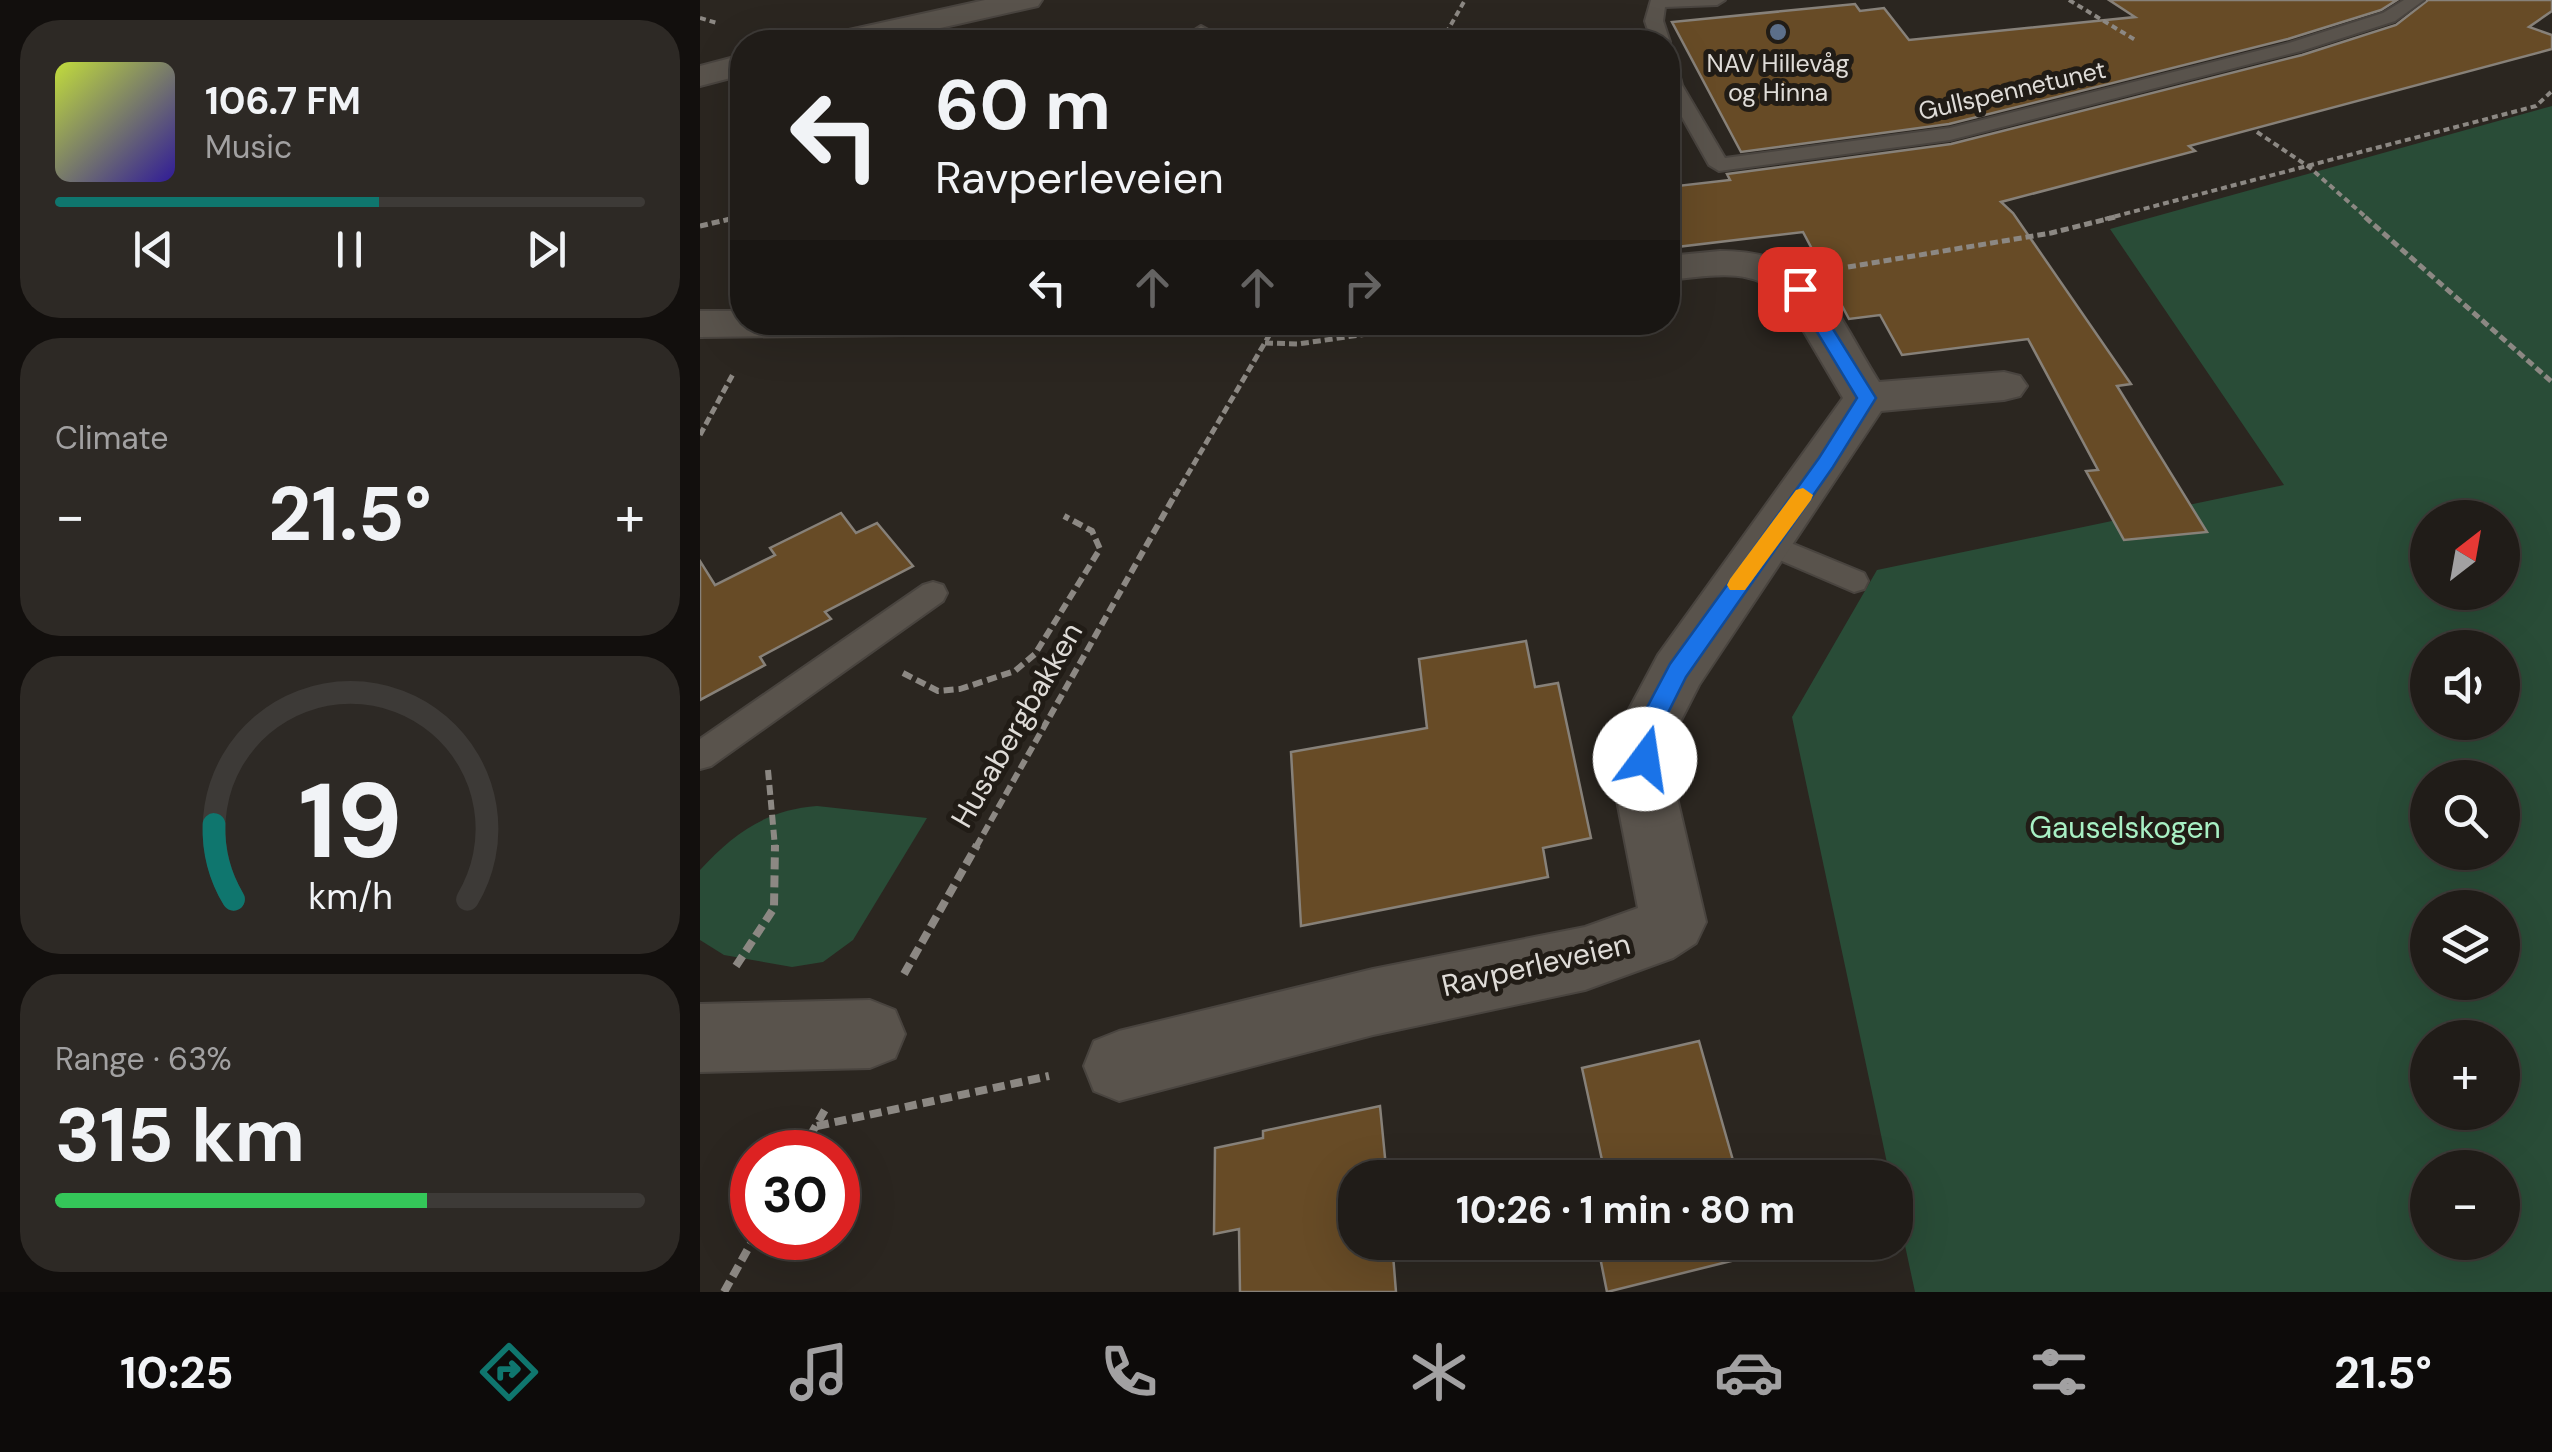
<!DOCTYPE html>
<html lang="en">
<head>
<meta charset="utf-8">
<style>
  :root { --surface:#201c18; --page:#2d2925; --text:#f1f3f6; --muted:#a2a1a2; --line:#3d3a37; --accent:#0f766e }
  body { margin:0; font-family:"DM Sans",sans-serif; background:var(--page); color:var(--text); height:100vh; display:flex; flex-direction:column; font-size:38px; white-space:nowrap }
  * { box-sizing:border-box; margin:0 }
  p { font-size:32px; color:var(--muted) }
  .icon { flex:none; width:55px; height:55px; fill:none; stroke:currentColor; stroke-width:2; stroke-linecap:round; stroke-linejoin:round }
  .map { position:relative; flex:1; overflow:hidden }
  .drawer { display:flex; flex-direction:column; gap:20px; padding:20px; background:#120f0d; width:700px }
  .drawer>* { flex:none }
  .top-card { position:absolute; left:30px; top:30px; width:950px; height:305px; border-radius:40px; box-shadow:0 10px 40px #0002,0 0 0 2px var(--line); background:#201c18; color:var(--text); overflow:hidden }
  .needle { width:65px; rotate:31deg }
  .buttons { position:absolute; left:1710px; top:500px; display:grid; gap:20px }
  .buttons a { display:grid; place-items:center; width:110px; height:110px; border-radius:50%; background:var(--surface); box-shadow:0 10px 40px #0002,0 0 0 2px var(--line); font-size:50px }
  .speed { position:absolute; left:30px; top:1130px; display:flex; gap:20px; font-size:50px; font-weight:700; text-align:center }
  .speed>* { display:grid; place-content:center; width:130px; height:130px; border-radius:50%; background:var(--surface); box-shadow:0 10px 40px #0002,0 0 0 2px var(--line); line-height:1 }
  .speed .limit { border:15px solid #d22; background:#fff; color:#111 }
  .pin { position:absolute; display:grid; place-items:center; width:85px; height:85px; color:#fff; margin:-42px; border-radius:20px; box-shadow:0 5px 15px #0006 }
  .me { position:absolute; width:110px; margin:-55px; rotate:14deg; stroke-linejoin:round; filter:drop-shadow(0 0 8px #0008) }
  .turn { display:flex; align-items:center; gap:35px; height:210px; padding:0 40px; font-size:45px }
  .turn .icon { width:130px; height:130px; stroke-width:2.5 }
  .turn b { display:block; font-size:70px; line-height:85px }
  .lanes { display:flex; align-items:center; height:95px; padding:0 40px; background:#0003; justify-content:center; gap:50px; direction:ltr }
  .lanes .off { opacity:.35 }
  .big { font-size:75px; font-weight:700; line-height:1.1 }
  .drawer .tile { flex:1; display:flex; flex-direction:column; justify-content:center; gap:15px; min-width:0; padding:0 35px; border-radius:40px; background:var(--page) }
  .drawer .dial { align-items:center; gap:0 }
  .dial svg { height:260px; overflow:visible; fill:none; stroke:var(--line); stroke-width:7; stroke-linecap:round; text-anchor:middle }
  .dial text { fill:var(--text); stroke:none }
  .song { display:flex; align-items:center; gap:30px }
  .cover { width:120px; height:120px; border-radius:15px; background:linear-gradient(135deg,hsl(70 70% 55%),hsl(250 70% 35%)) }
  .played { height:10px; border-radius:5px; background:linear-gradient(90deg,var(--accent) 55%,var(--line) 55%) }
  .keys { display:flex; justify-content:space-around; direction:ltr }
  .heat { display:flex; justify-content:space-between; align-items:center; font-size:55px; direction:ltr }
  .charge { height:15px; border-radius:8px; background:linear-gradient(90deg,#34c759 63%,var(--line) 0) }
  .trip { position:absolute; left:638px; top:1160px; width:575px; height:100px; border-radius:40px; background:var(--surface); box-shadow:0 10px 40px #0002,0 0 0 2px var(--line); font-weight:700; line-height:100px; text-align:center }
  .menu { display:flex; height:160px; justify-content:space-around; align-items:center; background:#0d0b0a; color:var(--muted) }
  .menu .icon { width:70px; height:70px }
  .menu .on { color:var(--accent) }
  .menu b { font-size:45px; color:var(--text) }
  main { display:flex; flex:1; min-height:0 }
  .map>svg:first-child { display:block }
</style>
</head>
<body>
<main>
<section class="drawer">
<div class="tile">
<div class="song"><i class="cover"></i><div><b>106.7 FM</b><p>Music</p></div></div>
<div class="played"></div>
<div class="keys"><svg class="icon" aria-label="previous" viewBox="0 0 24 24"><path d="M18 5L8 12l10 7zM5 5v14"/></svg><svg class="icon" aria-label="pause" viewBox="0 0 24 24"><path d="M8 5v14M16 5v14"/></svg><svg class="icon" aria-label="next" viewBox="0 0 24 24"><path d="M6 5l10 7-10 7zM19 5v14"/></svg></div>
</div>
<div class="tile"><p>Climate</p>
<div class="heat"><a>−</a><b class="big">21.5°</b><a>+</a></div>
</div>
<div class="tile dial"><svg viewBox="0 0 100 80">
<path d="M14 69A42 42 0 1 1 86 69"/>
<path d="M14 69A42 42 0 0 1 8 46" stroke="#0f766e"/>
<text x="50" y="56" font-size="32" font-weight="700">19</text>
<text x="50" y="72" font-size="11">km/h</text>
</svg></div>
<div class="tile"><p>Range · 63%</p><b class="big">315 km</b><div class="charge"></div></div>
</section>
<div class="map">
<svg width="1852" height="1292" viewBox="0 0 1852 1292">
  <rect width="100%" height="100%" fill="#2b2620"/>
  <!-- green -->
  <g fill="#294c37" fill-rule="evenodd">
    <path d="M1852,106V1292H1215L1195,1199V1178L1190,1177L1092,717L1177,570L1584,485L1410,229ZM1728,518H1802V592H1728ZM1728,648H1802V722H1728ZM1728,778H1802V852H1728ZM1728,908H1802V982H1728ZM1728,1038H1802V1112H1728ZM1728,1168H1802V1242H1728Z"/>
    <path d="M117,806L227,818L153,940L123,962L92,967L24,955L0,940V870C34,833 66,810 117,806Z"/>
  </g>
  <!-- building -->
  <g fill="#674b26" stroke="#878179" stroke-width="2.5">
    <path d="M1409,0H1697L1681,10L1588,39L1249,124L1041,152L972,22L1155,4L1160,11L1184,8L1209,40L1435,17Z"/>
    <path d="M1728,0H1852V11L1829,27L1852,35V49L1489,146L1495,151L1301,202L1313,213L1431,384L1417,386L1507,532L1424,540L1386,471L1398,470L1328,339L1202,355L1180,315L1149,319L1103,232L968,248V187L1030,180L1027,174L1251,144L1602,55L1696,25Z"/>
    <path d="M141,513L156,533L177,523L213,566L125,612L131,619L60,657L65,665L0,700V561L15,585L75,555L70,548Z"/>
    <path d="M826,641L835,687L858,683L891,838L843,848L848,877L601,926L591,752L727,728L719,659Z"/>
    <path d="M999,1041L1038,1178H884L881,1165L902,1160L882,1068Z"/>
    <path d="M680,1106L687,1178H655V1242H692L696,1292H540L539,1229L514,1234L515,1148L563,1138V1131Z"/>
    <path d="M897,1242H1030L1035,1260L907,1292Z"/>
  </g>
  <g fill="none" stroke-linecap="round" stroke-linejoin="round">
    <defs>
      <g id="service">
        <path d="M951,0H1025L1017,5L965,7L963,21L970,42L968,45L952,42L945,21Z"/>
        <path d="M1704,0H1724L1695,21L1601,51L1250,140L1019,171L1009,165L968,92V61L977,66L982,85L1025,158L1250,128L1589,43L1683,13Z"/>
        <path d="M501,26L510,31L496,42H476Z"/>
        <path d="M1069,534L1164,573L1168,581L1164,589L1154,592L1059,551L1055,544L1059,537Z"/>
        <path d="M233,582L243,585L247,593L243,601L11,766L0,769V739L223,585Z"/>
      </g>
      <g id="minor">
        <path d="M285,0H342L338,6L178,42H121L126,35Z"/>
        <path d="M42,55V75L0,86V66Z"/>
        <path d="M1020,251C1120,251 1133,309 1179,382L1304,372L1320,376L1327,386L1320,396L1304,400L1181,411L999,685L975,732L974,785L1006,922L996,943L973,958L885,990L673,1035L419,1101L394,1091L384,1066L394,1041L419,1031L673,969L885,927L938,908L914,785L917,732L958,655L1143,398L1083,296C1050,266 1009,276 968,280V256Z"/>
        <path d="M0,311H42V322H225L219,331L204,335L0,337Z"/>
        <path d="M170,1000L195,1010L205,1034L195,1058L170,1068L0,1072V1004Z"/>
      </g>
    </defs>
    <!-- service casing -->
    <use href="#service" stroke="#49443f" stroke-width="4"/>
    <!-- minor casing -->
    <use href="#minor" stroke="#49443f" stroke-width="4"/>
    <!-- path-far3 -->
    <g stroke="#8c8883" stroke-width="4" stroke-dasharray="6 4" stroke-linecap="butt">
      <path d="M1369,0L1437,41"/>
      <path d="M0,18L17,23"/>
      <path d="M741,42L765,0"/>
      <path d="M1557,132L1609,167L1668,219"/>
      <path d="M28,219L42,216"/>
      <path d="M1405,219L1836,106L1852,91"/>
    </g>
    <!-- path-far2 -->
    <g stroke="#8c8883" stroke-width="5" stroke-dasharray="8 4" stroke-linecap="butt">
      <path d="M1665,217L1852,382"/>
      <path d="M0,226L39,217"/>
      <path d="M1148,267L1351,233L1415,217"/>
      <path d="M565,343L598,344L749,322"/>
      <path d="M0,435L33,374"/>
      <path d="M475,496L577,322"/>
    </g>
    <!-- path-far1 -->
    <g stroke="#8c8883" stroke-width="6" stroke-dasharray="10 5" stroke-linecap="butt">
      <path d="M203,673L238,691L260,689L315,671L335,654L400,549L392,531L364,516"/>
      <path d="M68,770L75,847"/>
      <path d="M276,847L476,493"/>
    </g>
    <!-- path -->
    <g stroke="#8c8883" stroke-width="8" stroke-dasharray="12 6" stroke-linecap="butt">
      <path d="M36,966L74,908L75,845"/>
      <path d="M204,974L277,845"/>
      <path d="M117,1126L349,1076"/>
      <path d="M101,1152L127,1106"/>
      <path d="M24,1292L54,1238"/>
    </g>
    <!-- service -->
    <use href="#service" fill="#59534c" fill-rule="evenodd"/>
    <!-- minor -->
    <use href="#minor" fill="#59534c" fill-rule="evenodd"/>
  </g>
  <!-- route -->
  <path fill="#1a73e8" stroke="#114b97" stroke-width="2.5" d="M1100,284L1108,289L1176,398L1133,467L986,677L958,733L953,766L945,769L936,766L932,759L934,732L970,664L1119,458L1157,398L1091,289Z"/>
  <!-- slow -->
  <path fill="#f59e0b" d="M1103,488L1113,495L1111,500L1045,590H1030L1027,585L1030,579L1096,490Z"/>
  <!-- markers -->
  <circle fill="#5c6f8a" stroke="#211c16" stroke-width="4" cx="1078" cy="32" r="10"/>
  <g text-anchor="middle" stroke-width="10" stroke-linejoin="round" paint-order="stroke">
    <!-- far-poi labels -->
    <g font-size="25" fill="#dfdcd8" stroke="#211c16">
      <text x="1078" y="72">NAV Hillevåg<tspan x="1078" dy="29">og Hinna</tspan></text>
    </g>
    <!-- far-street labels -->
    <g font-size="25" fill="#dfdcd8" stroke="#211c16">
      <text transform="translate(1312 90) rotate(-13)" y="9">Gullspennetunet</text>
    </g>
    <!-- street labels -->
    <g font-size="30" fill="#dfdcd8" stroke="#211c16">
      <text transform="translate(317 725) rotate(-60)" y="10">Husabergbakken</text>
      <text transform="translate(836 965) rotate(-13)" y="10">Ravperleveien</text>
    </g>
    <!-- park labels -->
    <g font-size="30" fill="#a8f0c4" stroke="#211c16">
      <text x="1425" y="838">Gauselskogen</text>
    </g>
  </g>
</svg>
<div class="buttons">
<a><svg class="needle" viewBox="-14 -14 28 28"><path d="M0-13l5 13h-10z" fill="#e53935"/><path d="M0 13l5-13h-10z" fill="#a2a1a2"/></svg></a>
<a><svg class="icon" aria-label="sound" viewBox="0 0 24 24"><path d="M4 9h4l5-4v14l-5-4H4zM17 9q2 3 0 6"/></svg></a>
<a><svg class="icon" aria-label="search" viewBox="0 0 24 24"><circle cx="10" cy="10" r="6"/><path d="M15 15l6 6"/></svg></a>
<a><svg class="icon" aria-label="layers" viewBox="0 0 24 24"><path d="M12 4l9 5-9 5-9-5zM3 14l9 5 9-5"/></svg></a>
<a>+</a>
<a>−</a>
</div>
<div class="speed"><div class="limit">30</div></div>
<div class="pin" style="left:1100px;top:289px;background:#d93025"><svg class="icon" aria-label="arrive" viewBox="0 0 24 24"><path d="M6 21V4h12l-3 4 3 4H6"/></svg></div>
<svg class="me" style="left:945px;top:759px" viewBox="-20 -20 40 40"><circle r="19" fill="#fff"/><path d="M0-13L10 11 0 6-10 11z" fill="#1a73e8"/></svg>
<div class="trip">10:26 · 1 min · 80 m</div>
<div class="top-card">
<div class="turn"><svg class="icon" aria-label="left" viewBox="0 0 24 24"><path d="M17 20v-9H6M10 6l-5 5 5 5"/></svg><div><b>60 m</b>Ravperleveien</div></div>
<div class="lanes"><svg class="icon" aria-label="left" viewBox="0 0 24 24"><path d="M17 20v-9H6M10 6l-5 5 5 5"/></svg><svg class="icon off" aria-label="ahead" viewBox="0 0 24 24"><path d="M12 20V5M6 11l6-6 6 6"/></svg><svg class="icon off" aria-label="ahead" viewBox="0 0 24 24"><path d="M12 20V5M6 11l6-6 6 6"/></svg><svg class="icon off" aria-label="right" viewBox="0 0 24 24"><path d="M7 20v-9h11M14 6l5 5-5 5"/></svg></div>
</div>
</div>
</main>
<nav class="menu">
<b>10:25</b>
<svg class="icon on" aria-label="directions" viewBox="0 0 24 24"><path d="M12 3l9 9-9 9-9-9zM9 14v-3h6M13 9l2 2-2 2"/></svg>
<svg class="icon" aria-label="music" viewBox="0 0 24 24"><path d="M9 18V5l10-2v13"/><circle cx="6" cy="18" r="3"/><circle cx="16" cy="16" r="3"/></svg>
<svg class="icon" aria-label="phone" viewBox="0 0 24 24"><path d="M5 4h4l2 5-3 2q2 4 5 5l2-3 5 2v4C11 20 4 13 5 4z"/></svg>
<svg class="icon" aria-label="climate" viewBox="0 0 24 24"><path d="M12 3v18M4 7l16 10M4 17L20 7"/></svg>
<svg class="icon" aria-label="car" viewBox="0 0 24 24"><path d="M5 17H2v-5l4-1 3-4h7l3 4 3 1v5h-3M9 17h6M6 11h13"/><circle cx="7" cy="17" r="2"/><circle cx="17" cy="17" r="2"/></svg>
<svg class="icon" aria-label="filters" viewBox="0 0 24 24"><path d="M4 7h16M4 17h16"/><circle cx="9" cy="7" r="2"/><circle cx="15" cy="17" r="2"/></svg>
<b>21.5°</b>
</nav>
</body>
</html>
